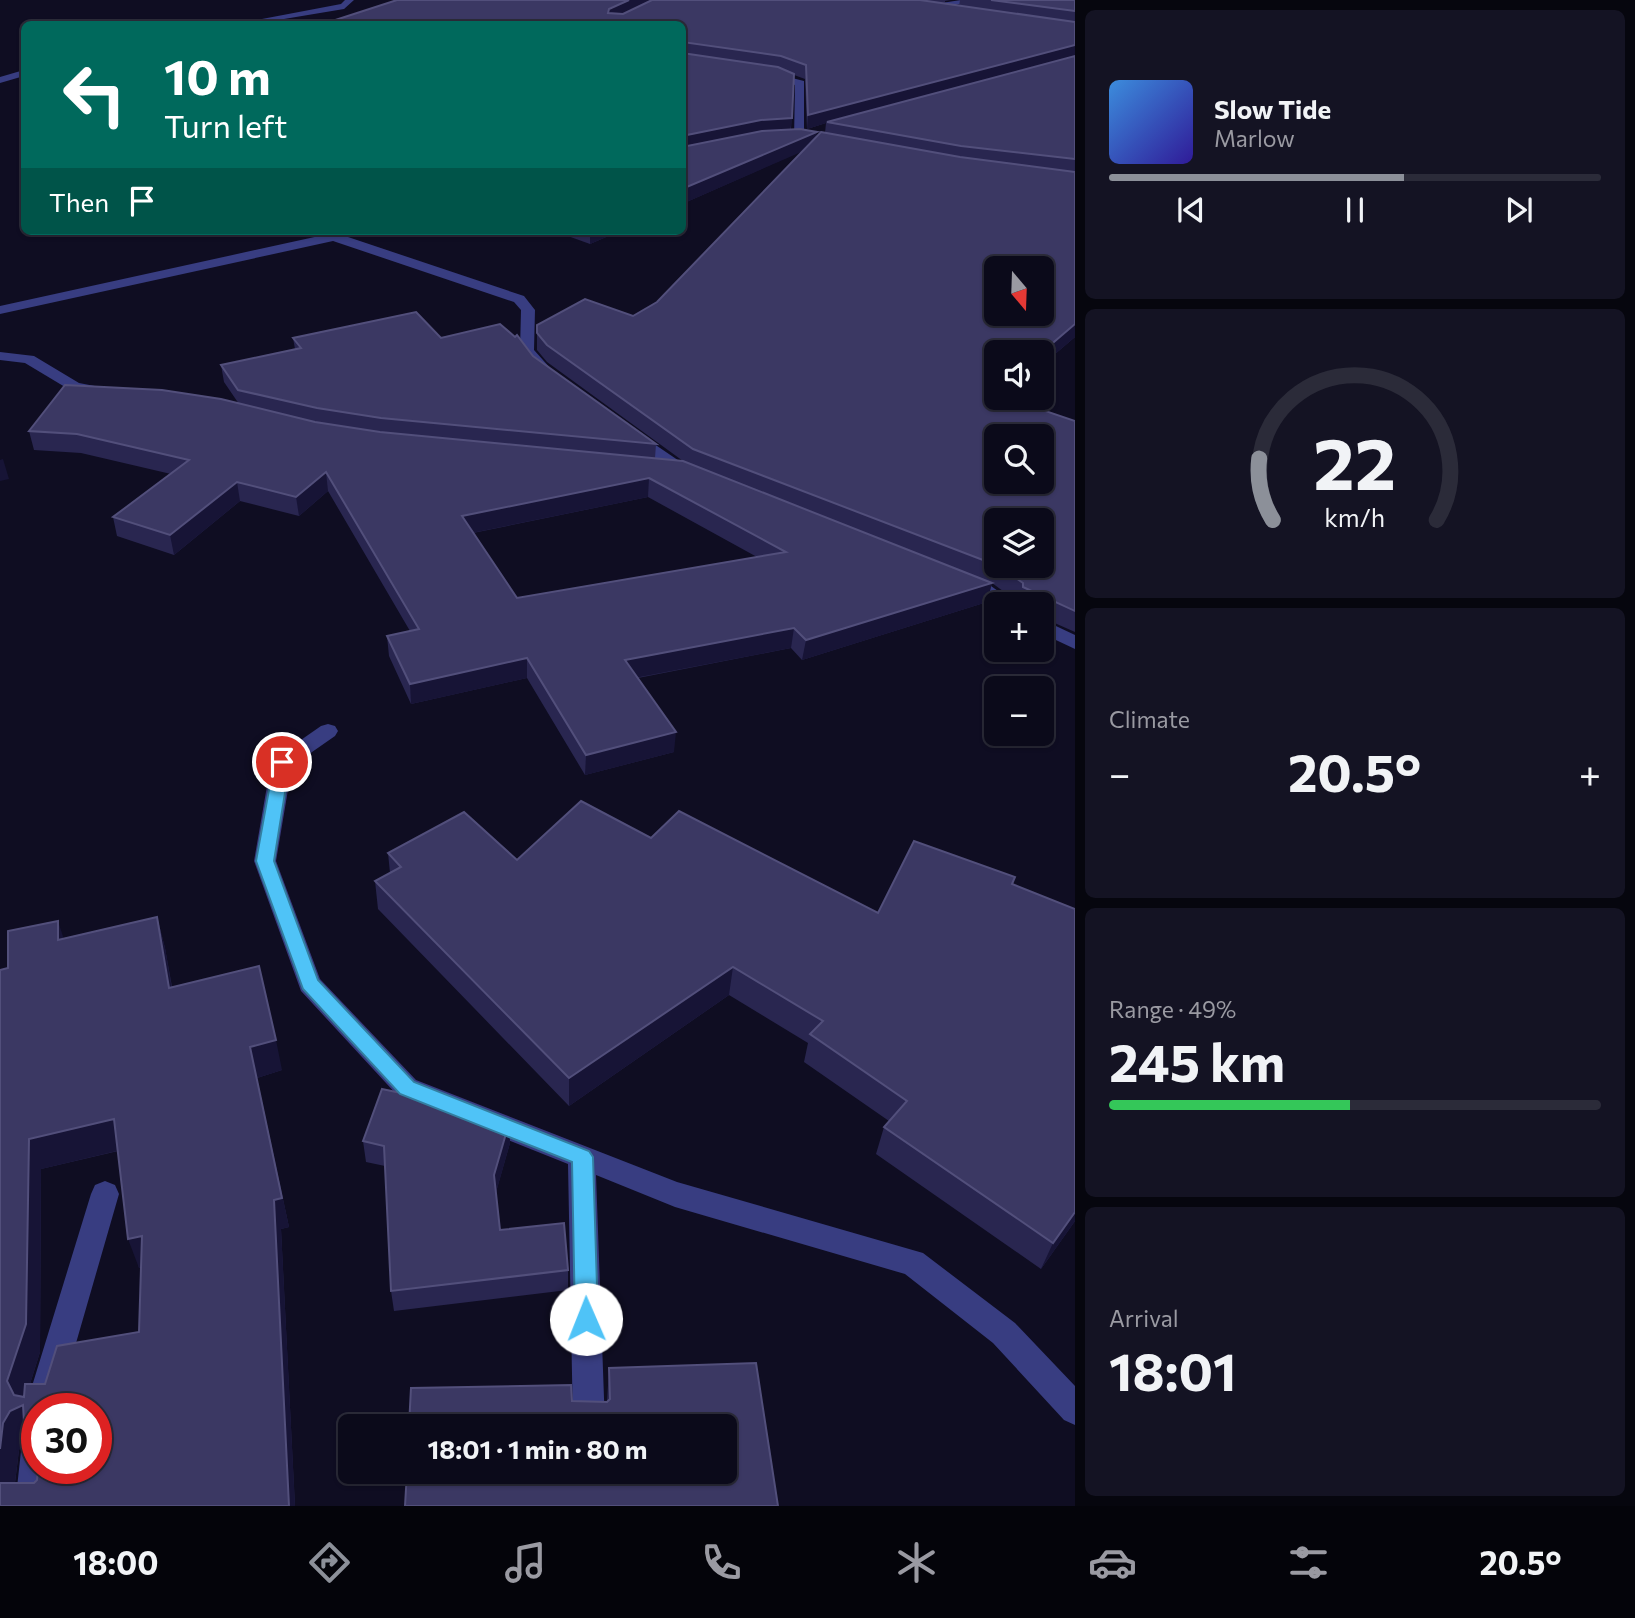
<!DOCTYPE html>
<html lang="en">
<head>
<meta charset="utf-8">
<style>
  :root { --surface:#0b0a1a; --page:#141323; --text:#f1f3f6; --muted:#9a9aa2; --line:#2b2b39; --accent:#8c9099 }
  body { margin:0; font-family:Commissioner,sans-serif; background:var(--page); color:var(--text); height:100vh; display:flex; flex-direction:column; font-size:26px; white-space:nowrap }
  * { box-sizing:border-box; margin:0 }
  p { font-size:23px; color:var(--muted) }
  .icon { flex:none; width:38px; height:38px; fill:none; stroke:currentColor; stroke-width:2; stroke-linecap:round; stroke-linejoin:round }
  .map { position:relative; flex:1; overflow:hidden }
  .drawer { display:flex; flex-direction:column; gap:10px; padding:10px; background:#06060e; width:560px }
  .drawer>* { flex:none }
  .guide { position:absolute; left:21px; top:21px; width:665px; height:214px; border-radius:10px; box-shadow:0 2px 5px #0004,0 0 0 2px var(--line); background:#00695c; color:#fff; overflow:hidden }
  .needle { width:46px; rotate:161deg }
  .controls { position:absolute; left:984px; top:256px; display:grid; gap:14px }
  .controls a { display:grid; place-items:center; width:70px; height:70px; border-radius:10px; background:var(--surface); box-shadow:0 2px 5px #0004,0 0 0 2px var(--line); font-size:35px }
  .speed { position:absolute; left:21px; top:1393px; display:flex; gap:14px; font-size:35px; font-weight:700; text-align:center }
  .speed>* { display:grid; place-content:center; width:91px; height:91px; border-radius:50%; background:var(--surface); box-shadow:0 2px 5px #0004,0 0 0 2px var(--line); line-height:1 }
  .speed .limit { border:10px solid #d22; background:#fff; color:#111 }
  .pin { position:absolute; display:grid; place-items:center; width:60px; height:60px; color:#fff; margin:-30px; border:4px solid #fff; border-radius:50%; box-shadow:0 2px 7px #0007 }
  .me { position:absolute; width:77px; margin:-38px; rotate:359deg; stroke-linejoin:round; filter:drop-shadow(0 0 5px #0008) }
  .turn { display:flex; align-items:center; gap:24px; height:147px; padding:0 28px; font-size:32px }
  .turn .icon { width:91px; height:91px; stroke-width:2.5 }
  .turn b { display:block; font-size:49px; line-height:60px }
  .then { display:flex; align-items:center; height:66px; padding:0 28px; background:#0003; gap:14px; font-size:26px }
  .big { font-size:52px; font-weight:700; line-height:1.1 }
  .drawer .tile { flex:1; display:flex; flex-direction:column; justify-content:center; gap:10px; min-width:0; padding:0 24px; border-radius:10px; background:var(--page) }
  .drawer .dial { align-items:center; gap:0 }
  .dial svg { height:182px; overflow:visible; fill:none; stroke:var(--line); stroke-width:7; stroke-linecap:round; text-anchor:middle }
  .dial text { fill:var(--text); stroke:none }
  .song { display:flex; align-items:center; gap:21px }
  .cover { width:84px; height:84px; border-radius:10px; background:linear-gradient(135deg,hsl(210 70% 55%),hsl(250 70% 35%)) }
  .played { height:7px; border-radius:4px; background:linear-gradient(90deg,var(--accent) 60%,var(--line) 60%) }
  .keys { display:flex; justify-content:space-around; direction:ltr }
  .heat { display:flex; justify-content:space-between; align-items:center; font-size:38px; direction:ltr }
  .charge { height:10px; border-radius:5px; background:linear-gradient(90deg,#34c759 49%,var(--line) 0) }
  .trip { position:absolute; left:338px; top:1414px; width:399px; height:70px; border-radius:10px; background:var(--surface); box-shadow:0 2px 5px #0004,0 0 0 2px var(--line); font-weight:700; line-height:70px; text-align:center }
  .dock { display:flex; height:112px; justify-content:space-around; align-items:center; background:#04040a; color:var(--muted) }
  .dock .icon { width:49px; height:49px }
  .dock .on { color:var(--accent) }
  .dock b { font-size:32px; color:var(--text) }
  main { display:flex; flex:1; min-height:0 }
  .map>svg:first-child { display:block }
</style>
</head>
<body>
<main>
<div class="map">
<svg width="1075" height="1506" viewBox="0 0 1075 1506">
  <rect width="100%" height="100%" fill="#0f0d22"/>
  <g fill="none" stroke-linecap="round" stroke-linejoin="round">
    <!-- street -->
    <g fill="#383d81" fill-rule="evenodd">
      <path d="M345,0H354L344,9L254,24H236L341,4Z"/>
      <path d="M961,0H990L919,10L915,7Z"/>
      <path d="M24,70V76L0,83V77Z"/>
      <path d="M764,71L804,81V135L821,139V143L794,139L795,85L764,75Z"/>
      <path d="M342,231H350L352,234L348,237L524,296L535,310L534,350L551,369L544,373L539,372L520,351L521,310L514,302L333,241L0,314V306Z"/>
      <path d="M0,352L34,356L79,383L105,388L108,391L100,396L70,390L25,363L0,360Z"/>
      <path d="M632,429L694,471L696,474L694,477H682L626,437L624,434Z"/>
      <path d="M963,576L991,586L1016,604L996,605L957,585L954,581L957,577Z"/>
      <path d="M1041,619L1075,635V649L1041,633Z"/>
      <path d="M328,724L335,726L338,731L335,736L292,766L276,861L320,979L416,1080L677,1182L923,1253L1015,1323L1075,1386V1425L1064,1420L993,1343L905,1274L675,1207L596,1175L605,1426H573L568,1164L398,1096L301,991L254,861L271,763L275,758L321,726Z"/>
      <path d="M105,1181L115,1185L119,1194L57,1409H37V1423L30,1420L25,1409L91,1194L95,1185Z"/>
      <path d="M37,1435V1468H52L49,1506H15L21,1451L26,1440Z"/>
      <path d="M574,1472H606L608,1506H574Z"/>
    </g>
  </g>
  <!-- wall -->
  <g fill="#292650" fill-rule="evenodd">
    <path d="M397,0H951L945,1V3L959,6L960,0H1075V337L1041,366L996,397L1075,421V632L1041,617V604H1018V602L992,583L987,602L802,660L791,648L638,678L674,752L585,775L527,678L411,704L389,656L387,636L410,631L328,491L299,516L240,501L174,555L117,536L113,517L171,474L81,453L34,450L29,431L239,404L224,382L221,365L295,349L293,338H441L533,356L656,444L655,458L683,461L547,362L537,350V325L633,316L657,302L804,150L682,204V24ZM794,75L805,79L807,129L826,123L825,133L816,138L791,129ZM648,497L757,557L517,598L473,533ZM996,520L1041,565H996Z"/>
    <path d="M554,231H620L590,244Z"/>
    <path d="M651,838L878,913L1013,884L1075,909V1221L1041,1269L876,1154L884,1127L889,1121L804,1062L808,1043L729,995L569,1106L378,909L375,881L390,873L388,853L517,860Z"/>
    <path d="M157,917L165,948L172,987L282,1070L257,1078L289,1227L281,1229L295,1506H0L8,968L64,938ZM118,1151L139,1268H141L139,1332L45,1384H30L40,1352L41,1169ZM37,1409L96,1468L34,1483H15L19,1450L25,1438L37,1460Z"/>
    <path d="M509,1123L510,1143L496,1192L500,1230L568,1270V1290L394,1311L391,1291L385,1166L366,1162L363,1141Z"/>
    <path d="M609,1368L778,1506L573,1482H608V1472H724L572,1401L607,1402Z"/>
  </g>
  <!-- shaded-wall -->
  <g fill="#171436">
    <path d="M629,0H653L608,24L609,9Z"/>
    <path d="M1075,45V57L827,122L826,123L807,129L808,115Z"/>
    <path d="M792,118L790,132L682,150V136L761,120Z"/>
    <path d="M817,132L815,146L682,204V189Z"/>
    <path d="M590,231H620L590,244Z"/>
    <path d="M1075,324V337L1041,366V353Z"/>
    <path d="M3,459L9,479L0,481V460Z"/>
    <path d="M326,472L328,491L299,516L296,497Z"/>
    <path d="M649,478L648,497L462,535V516Z"/>
    <path d="M237,482L240,501L174,555L170,535Z"/>
    <path d="M992,583L987,602L802,660L806,640Z"/>
    <path d="M794,628L791,648L624,680L625,660Z"/>
    <path d="M527,658V678L411,704L410,684Z"/>
    <path d="M676,732L674,752L585,775L586,755Z"/>
    <path d="M157,917L165,948L177,1019L169,988Z"/>
    <path d="M58,921L68,952L58,940Z"/>
    <path d="M733,967L729,995L569,1106V1078Z"/>
    <path d="M276,1040L282,1070L257,1078L289,1227L281,1229L295,1506H289L250,1047Z"/>
    <path d="M114,1119L125,1149L41,1169L40,1352L23,1406L25,1438L19,1450L12,1506L0,1486V1449L3,1423L10,1411L14,1395L7,1381L29,1139Z"/>
    <path d="M509,1123L510,1143L495,1196L494,1175Z"/>
    <path d="M1075,1212V1221L1041,1269L1053,1243Z"/>
    <path d="M142,1236L153,1265L139,1268L128,1239Z"/>
  </g>
  <!-- building -->
  <g fill="#3b3863" stroke="#524f7b" stroke-width="2" fill-rule="evenodd">
    <path d="M397,0H629L609,9L608,13L623,14L652,0H920L1075,22V45L808,115L806,65L781,56L682,42V24H323Z"/>
    <path d="M991,0H1075V11Z"/>
    <path d="M682,53L778,67L794,74L792,118L761,120L682,136Z"/>
    <path d="M1075,56V159L961,146L827,122Z"/>
    <path d="M800,129L817,132L682,189V147L762,131Z"/>
    <path d="M821,132L960,157L1075,172V324L1041,353V352H996V392L993,394H996V397H1004L1075,421V611L1023,587V583L997,565H1041V520H996V565L693,449L547,345L537,333V325L585,299L633,316L657,302ZM996,268H1041V313H996ZM996,436H1041V481H996Z"/>
    <path d="M416,312L441,338L500,324L515,337L517,335L533,356L656,444L381,418L317,408L238,390L221,365L301,348L293,338Z"/>
    <path d="M65,385L162,390L221,399L315,422L380,432L683,461L992,583L806,640L794,628L625,660L676,732L586,755L527,658L410,684L387,636L419,629L326,472L296,497L237,482L170,535L113,517L189,460L77,434L29,431ZM649,478L786,552L517,598L462,516Z"/>
    <path d="M581,801L651,838L679,811L878,913L914,841L1015,877L1012,884L1075,909V1212L1053,1243L884,1127L907,1101L810,1034L823,1021L733,967L569,1078L375,881L401,867L388,853L464,812L517,860Z"/>
    <path d="M157,917L169,988L259,966L276,1040L250,1047L282,1198L274,1200L289,1506H0V1483H34L37,1480L38,1468H96V1409H37V1439H25L23,1405L10,1411L3,1423L0,1449V970L8,968V931L58,921V940ZM114,1119L128,1239L142,1236L139,1332L57,1346L45,1384H25L24,1397L14,1395L7,1381L26,1324L29,1139Z"/>
    <path d="M382,1089L472,1108L509,1123L494,1175L500,1230L564,1223L568,1270L391,1291L384,1146L363,1141Z"/>
    <path d="M756,1363L778,1506H405L407,1472H573V1482H612V1472H724V1426H409L411,1388L571,1385L572,1401L607,1402L610,1399L609,1368Z"/>
  </g>
  <!-- route -->
  <path fill="#4fc3f7" stroke="#337fa1" stroke-width="2" d="M282,757L290,762L274,861L318,980L414,1082L589,1151L593,1157L598,1319L594,1326L586,1330L578,1326L575,1319L572,1162L400,1094L303,989L256,861L274,762Z"/>
</svg>
<div class="controls">
<a><svg class="needle" viewBox="-14 -14 28 28"><path d="M0-13l5 13h-10z" fill="#e53935"/><path d="M0 13l5-13h-10z" fill="#9a9aa2"/></svg></a>
<a><svg class="icon" aria-label="sound" viewBox="0 0 24 24"><path d="M4 9h4l5-4v14l-5-4H4zM17 9q2 3 0 6"/></svg></a>
<a><svg class="icon" aria-label="search" viewBox="0 0 24 24"><circle cx="10" cy="10" r="6"/><path d="M15 15l6 6"/></svg></a>
<a><svg class="icon" aria-label="layers" viewBox="0 0 24 24"><path d="M12 4l9 5-9 5-9-5zM3 14l9 5 9-5"/></svg></a>
<a>+</a>
<a>−</a>
</div>
<div class="speed"><div class="limit">30</div></div>
<div class="pin" style="left:282px;top:762px;background:#d93025"><svg class="icon" aria-label="arrive" viewBox="0 0 24 24"><path d="M6 21V4h12l-3 4 3 4H6"/></svg></div>
<svg class="me" style="left:586px;top:1319px" viewBox="-20 -20 40 40"><circle r="19" fill="#fff"/><path d="M0-13L10 11 0 6-10 11z" fill="#4fc3f7"/></svg>
<div class="trip">18:01 · 1 min · 80 m</div>
<div class="guide">
<div class="turn"><svg class="icon" aria-label="left" viewBox="0 0 24 24"><path d="M17 20v-9H6M10 6l-5 5 5 5"/></svg><div><b>10 m</b>Turn left</div></div>
<div class="then">Then<svg class="icon" aria-label="arrive" viewBox="0 0 24 24"><path d="M6 21V4h12l-3 4 3 4H6"/></svg></div>
</div>
</div>
<section class="drawer">
<div class="tile">
<div class="song"><i class="cover"></i><div><b>Slow Tide</b><p>Marlow</p></div></div>
<div class="played"></div>
<div class="keys"><svg class="icon" aria-label="previous" viewBox="0 0 24 24"><path d="M18 5L8 12l10 7zM5 5v14"/></svg><svg class="icon" aria-label="pause" viewBox="0 0 24 24"><path d="M8 5v14M16 5v14"/></svg><svg class="icon" aria-label="next" viewBox="0 0 24 24"><path d="M6 5l10 7-10 7zM19 5v14"/></svg></div>
</div>
<div class="tile dial"><svg viewBox="0 0 100 80">
<path d="M14 69A42 42 0 1 1 86 69"/>
<path d="M14 69A42 42 0 0 1 8 42" stroke="#8c9099"/>
<text x="50" y="56" font-size="32" font-weight="700">22</text>
<text x="50" y="72" font-size="11">km/h</text>
</svg></div>
<div class="tile"><p>Climate</p>
<div class="heat"><a>−</a><b class="big">20.5°</b><a>+</a></div>
</div>
<div class="tile"><p>Range · 49%</p><b class="big">245 km</b><div class="charge"></div></div>
<div class="tile"><p>Arrival</p><b class="big">18:01</b></div>
</section>
</main>
<nav class="dock">
<b>18:00</b>
<svg class="icon on" aria-label="directions" viewBox="0 0 24 24"><path d="M12 3l9 9-9 9-9-9zM9 14v-3h6M13 9l2 2-2 2"/></svg>
<svg class="icon" aria-label="music" viewBox="0 0 24 24"><path d="M9 18V5l10-2v13"/><circle cx="6" cy="18" r="3"/><circle cx="16" cy="16" r="3"/></svg>
<svg class="icon" aria-label="phone" viewBox="0 0 24 24"><path d="M5 4h4l2 5-3 2q2 4 5 5l2-3 5 2v4C11 20 4 13 5 4z"/></svg>
<svg class="icon" aria-label="climate" viewBox="0 0 24 24"><path d="M12 3v18M4 7l16 10M4 17L20 7"/></svg>
<svg class="icon" aria-label="car" viewBox="0 0 24 24"><path d="M5 17H2v-5l4-1 3-4h7l3 4 3 1v5h-3M9 17h6M6 11h13"/><circle cx="7" cy="17" r="2"/><circle cx="17" cy="17" r="2"/></svg>
<svg class="icon" aria-label="filters" viewBox="0 0 24 24"><path d="M4 7h16M4 17h16"/><circle cx="9" cy="7" r="2"/><circle cx="15" cy="17" r="2"/></svg>
<b>20.5°</b>
</nav>
</body>
</html>
